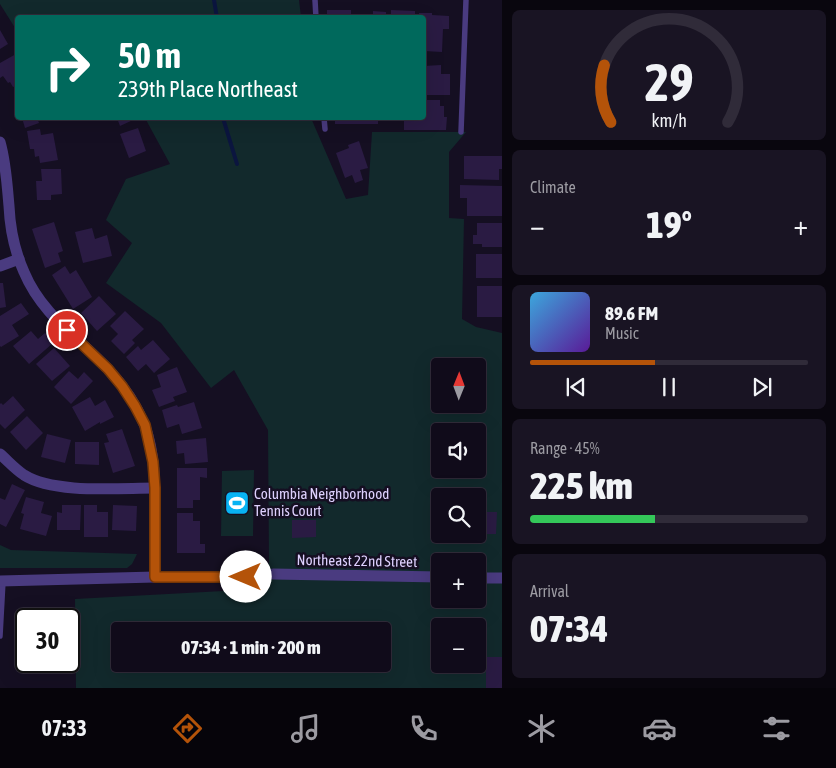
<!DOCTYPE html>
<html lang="en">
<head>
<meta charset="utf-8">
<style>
  :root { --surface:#100b1a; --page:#191423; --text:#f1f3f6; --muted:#9c9ba2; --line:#302b39; --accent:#b45309 }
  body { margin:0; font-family:"Asap Condensed",sans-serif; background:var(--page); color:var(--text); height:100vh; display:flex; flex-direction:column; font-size:19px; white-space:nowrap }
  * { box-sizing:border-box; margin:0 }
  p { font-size:16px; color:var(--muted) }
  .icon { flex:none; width:28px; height:28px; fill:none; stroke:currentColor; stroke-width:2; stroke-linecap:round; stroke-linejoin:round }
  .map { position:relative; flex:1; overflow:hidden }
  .details { display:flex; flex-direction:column; gap:10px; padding:10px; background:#09060e; width:334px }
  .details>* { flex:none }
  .hud { position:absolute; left:15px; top:15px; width:411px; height:105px; border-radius:5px; box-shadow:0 5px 20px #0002,0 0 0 1px var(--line); background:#00695c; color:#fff; overflow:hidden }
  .needle { width:32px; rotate:1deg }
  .tools { position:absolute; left:431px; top:358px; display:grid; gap:10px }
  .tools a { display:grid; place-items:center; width:55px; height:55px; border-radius:5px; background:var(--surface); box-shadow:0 5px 20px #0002,0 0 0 1px var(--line); font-size:25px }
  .speed { position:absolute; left:15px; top:608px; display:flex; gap:10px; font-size:25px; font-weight:700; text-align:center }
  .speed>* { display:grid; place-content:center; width:65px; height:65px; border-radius:50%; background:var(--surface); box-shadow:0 5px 20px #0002,0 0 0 1px var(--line); line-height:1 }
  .speed .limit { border:2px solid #111; border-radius:8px; background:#fff; color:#111 }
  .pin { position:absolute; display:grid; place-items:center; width:42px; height:42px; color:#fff; margin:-21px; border:2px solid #fff; border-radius:50%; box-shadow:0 1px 5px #0007 }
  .me { position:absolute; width:55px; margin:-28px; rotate:270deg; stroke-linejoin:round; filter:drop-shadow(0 0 4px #0008) }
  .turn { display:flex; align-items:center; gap:18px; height:105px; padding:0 20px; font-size:22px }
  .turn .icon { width:65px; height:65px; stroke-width:2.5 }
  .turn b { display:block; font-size:35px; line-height:42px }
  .big { font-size:38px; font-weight:800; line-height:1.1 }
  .details .widget { flex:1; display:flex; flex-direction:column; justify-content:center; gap:8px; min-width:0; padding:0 18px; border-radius:8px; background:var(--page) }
  .details .dial { align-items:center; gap:0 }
  .dial svg { height:130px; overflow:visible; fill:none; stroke:var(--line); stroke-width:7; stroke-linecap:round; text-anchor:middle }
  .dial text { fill:var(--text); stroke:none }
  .song { display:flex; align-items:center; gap:15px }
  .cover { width:60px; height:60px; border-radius:8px; background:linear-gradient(135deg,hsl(200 70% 55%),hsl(270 70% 35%)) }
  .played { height:5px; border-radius:2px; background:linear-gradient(90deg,var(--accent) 45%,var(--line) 45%) }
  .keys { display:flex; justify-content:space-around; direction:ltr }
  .heat { display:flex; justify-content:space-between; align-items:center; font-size:28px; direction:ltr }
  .charge { height:8px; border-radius:4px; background:linear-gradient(90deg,#34c759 45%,var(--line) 0) }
  .trip { position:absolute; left:111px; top:622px; width:280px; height:50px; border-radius:5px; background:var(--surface); box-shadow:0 5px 20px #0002,0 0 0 1px var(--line); font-weight:800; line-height:50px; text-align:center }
  .dock { display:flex; height:80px; justify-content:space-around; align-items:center; background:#06040a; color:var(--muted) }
  .dock .icon { width:35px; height:35px }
  .dock .active { color:var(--accent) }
  .dock b { font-size:22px; color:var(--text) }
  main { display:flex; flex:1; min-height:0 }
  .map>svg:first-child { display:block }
</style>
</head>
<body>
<main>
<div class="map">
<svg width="503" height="688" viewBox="0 0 503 688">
  <rect width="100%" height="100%" fill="#150f22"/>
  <!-- green -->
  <g fill="#12292c" fill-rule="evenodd">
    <path d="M0,0H299L301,17L18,18L17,31L0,4Z"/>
    <path d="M145,118H311L346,199L368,195L372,132H466L449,152V218L464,219L462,319L476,327L502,333V688H76L75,599L242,590L269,563L268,430L234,370L211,388L161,323L106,283L132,243L106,220L126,179L170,164ZM440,366H478V404H440ZM440,431H478V469H440ZM440,496H478V534H440ZM440,561H478V599H440ZM440,626H478V664H440ZM120,631H382V664H120Z"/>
    <path d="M254,470L253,536H221L222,471Z"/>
    <path d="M0,545L11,550L137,554L132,564L127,568H0Z"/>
  </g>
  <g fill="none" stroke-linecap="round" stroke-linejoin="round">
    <!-- stream -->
    <g stroke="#0b153f" stroke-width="4">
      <path d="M214,0L217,18"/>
      <path d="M223,118L237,164"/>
    </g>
  </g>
  <!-- building -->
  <g fill="#2a1b43">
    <rect x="327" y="10" width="24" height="8"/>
    <path d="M391,10L415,11V18H391Z"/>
    <path d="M373,11L386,12V18H356V14L373,15Z"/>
    <path d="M419,13H432V15L449,16V29H443L442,52L424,51V18H419Z"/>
    <path d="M0,30L8,44L0,49Z"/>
    <path d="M16,54L18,57V85L13,87L10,82L8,83L3,76L0,78V63Z"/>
    <path d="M441,65V74H450V95H424V66Z"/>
    <path d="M424,100H440V106H444V117H447L446,130H404V119H412V118H424Z"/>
    <path d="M22,118H37L39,123L25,128Z"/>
    <path d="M117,118H132L133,120L120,126Z"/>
    <rect x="335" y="118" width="43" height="6"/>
    <path d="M138,128L146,151L129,158L120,134Z"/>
    <path d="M40,129L41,135L53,133L58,160L40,163L39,156L35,157L34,149H30L27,131Z"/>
    <path d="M359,141L368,168L360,170L363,180L355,183L352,175L345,178L336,153L349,148L348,145Z"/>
    <path d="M464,156H503V169H499V180L464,179Z"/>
    <path d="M41,169H61L62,194L51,195V200H37L36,181H42Z"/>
    <path d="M460,185L502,186V216H467V198H460Z"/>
    <path d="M54,222L63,251L58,253L61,262L45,268L32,229Z"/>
    <path d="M477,223H503V247H482V244H473V235H477Z"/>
    <path d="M92,228L95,239L107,235L112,256L83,263L75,232Z"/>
    <rect x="476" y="254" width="27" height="24"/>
    <path d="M65,266L70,274L76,270L92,297L73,309L52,275Z"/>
    <path d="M0,283H3L6,307L0,308Z"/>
    <rect x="477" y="286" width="26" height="31"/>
    <path d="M99,296L116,314L97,331L81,313Z"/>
    <path d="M21,303L29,314L12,325L19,336L1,347L0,346V316Z"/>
    <path d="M125,311L144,329L132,340L135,343L124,354L111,341L118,334L110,326Z"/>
    <path d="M31,331L38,339L45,333L53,343L29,364L13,346Z"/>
    <path d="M153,340L170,359L154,373L146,364L138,371L126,357L138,346L141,350Z"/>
    <path d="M54,348L70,366L52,381L36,364Z"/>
    <path d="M177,367L187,392L173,397L175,401L159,407L152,390L161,387L157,375Z"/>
    <path d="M69,371L78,379L84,372L93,381L71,404L54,387Z"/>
    <path d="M13,396L25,410L5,429L0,424V404L1,403L3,405Z"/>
    <path d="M90,397L95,406L105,400L114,417L100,424V422L85,431L72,407Z"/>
    <path d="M194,402L202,428L182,434L179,424L167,428L162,410L177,405L178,407Z"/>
    <path d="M27,416L43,433L26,450L10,432Z"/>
    <path d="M122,429L135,466L113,473L104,443L109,442L106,434Z"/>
    <path d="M47,434L71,440L65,463L41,457Z"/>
    <path d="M206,438L208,462L185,464L184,453L177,454L176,441Z"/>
    <path d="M75,442H99V465L75,464Z"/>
    <path d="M177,468H207V478L200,477V500H193V508H177Z"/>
    <path d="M12,484L25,490L6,527L0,524V498L5,500Z"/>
    <path d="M26,497L44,502L41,513L52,516L46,536L20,529L24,514L21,513Z"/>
    <path d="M62,505H81L80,530H57V512L62,513Z"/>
    <path d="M84,505H97V512H108V537H84Z"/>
    <path d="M113,505L137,506L136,531L112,530Z"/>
    <path d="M478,512H497L496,534H482V538H465V534H478Z"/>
    <path d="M177,513H193V521H200V544H205V553H177Z"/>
    <path d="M292,520H316V537L292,538Z"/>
    <rect x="486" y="657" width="17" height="31"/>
  </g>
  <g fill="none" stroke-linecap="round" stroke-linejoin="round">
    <!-- service -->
    <g stroke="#4a3b80" stroke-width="5.5">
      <path d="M315,0L316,18"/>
      <path d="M324,118L325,129"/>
      <path d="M461,132L466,0"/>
      <path d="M0,636L3,581"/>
    </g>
    <!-- minor -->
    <g stroke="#4a3b80" stroke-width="11">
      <path d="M0,142C6,163 7,184 9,206C10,228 15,252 24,272C42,315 78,337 108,369C123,385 137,406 145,426C155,454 155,484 155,512C155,534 155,555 155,577"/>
      <path d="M0,266L19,259"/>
      <path d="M0,454C8,461 15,469 24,475C54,494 118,488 155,488"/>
      <path d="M273,574L440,577"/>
      <path d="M478,578H503"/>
      <path d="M0,581L155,577H259"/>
    </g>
  </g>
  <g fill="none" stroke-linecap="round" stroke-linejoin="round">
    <defs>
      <path id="route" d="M67,330L108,369L122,386L135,406L145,425L153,462L155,488V577H246"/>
    </defs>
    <!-- route casing -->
    <use href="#route" stroke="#753606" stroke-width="12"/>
    <!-- route -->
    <use href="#route" stroke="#b45309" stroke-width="9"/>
  </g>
  <!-- icons -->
  <defs>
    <symbol id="stadium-square" viewBox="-11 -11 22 22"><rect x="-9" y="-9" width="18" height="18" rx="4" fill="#08b3f3" stroke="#150f22"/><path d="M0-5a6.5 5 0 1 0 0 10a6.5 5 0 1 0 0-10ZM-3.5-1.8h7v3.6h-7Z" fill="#fff"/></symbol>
  </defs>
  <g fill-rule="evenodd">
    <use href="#stadium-square" x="223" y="489" width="28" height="28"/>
  </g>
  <g text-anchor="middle" stroke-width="5" stroke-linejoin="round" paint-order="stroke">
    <!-- poi labels -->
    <g font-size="15" fill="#ded1fe" stroke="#150f22" text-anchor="start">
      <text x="254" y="499">Columbia Neighborhood<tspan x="254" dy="17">Tennis Court</tspan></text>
    </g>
    <!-- street labels -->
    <g font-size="15" fill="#ded1fe" stroke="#150f22">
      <text transform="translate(357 561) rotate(1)" y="5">Northeast 22nd Street</text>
    </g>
  </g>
</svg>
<div class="tools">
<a><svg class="needle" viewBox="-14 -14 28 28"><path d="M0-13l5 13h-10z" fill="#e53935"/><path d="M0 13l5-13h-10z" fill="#9c9ba2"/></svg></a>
<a><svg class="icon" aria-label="sound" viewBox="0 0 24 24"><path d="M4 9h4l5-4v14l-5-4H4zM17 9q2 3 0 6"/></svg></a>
<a><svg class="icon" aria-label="search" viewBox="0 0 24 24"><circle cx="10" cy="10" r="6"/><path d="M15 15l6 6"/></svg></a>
<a>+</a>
<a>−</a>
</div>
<div class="speed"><div class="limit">30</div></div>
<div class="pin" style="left:67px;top:330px;background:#d93025"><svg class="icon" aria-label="arrive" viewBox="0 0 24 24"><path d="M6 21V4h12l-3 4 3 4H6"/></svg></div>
<svg class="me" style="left:246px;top:577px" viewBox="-20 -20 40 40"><circle r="19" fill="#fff"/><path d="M0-13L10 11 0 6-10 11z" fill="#b45309"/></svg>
<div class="trip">07:34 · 1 min · 200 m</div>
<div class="hud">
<div class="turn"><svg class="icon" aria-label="right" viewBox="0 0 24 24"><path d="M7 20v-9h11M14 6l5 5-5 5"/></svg><div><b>50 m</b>239th Place Northeast</div></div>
</div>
</div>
<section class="details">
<div class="widget dial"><svg viewBox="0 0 100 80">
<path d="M14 69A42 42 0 1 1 86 69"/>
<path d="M14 69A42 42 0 0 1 10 34" stroke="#b45309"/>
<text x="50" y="56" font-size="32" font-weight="700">29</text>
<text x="50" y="72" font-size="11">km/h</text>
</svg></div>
<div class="widget"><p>Climate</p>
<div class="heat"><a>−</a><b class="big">19°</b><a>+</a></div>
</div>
<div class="widget">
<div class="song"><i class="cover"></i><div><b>89.6 FM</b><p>Music</p></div></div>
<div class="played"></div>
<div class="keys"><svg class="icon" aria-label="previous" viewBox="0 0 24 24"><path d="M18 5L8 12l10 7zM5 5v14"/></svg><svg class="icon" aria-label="pause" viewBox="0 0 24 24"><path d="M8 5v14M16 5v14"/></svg><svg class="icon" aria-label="next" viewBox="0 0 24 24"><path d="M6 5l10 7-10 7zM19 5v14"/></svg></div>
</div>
<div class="widget"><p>Range · 45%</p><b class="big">225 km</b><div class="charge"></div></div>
<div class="widget"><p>Arrival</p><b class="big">07:34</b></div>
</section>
</main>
<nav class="dock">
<b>07:33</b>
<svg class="icon active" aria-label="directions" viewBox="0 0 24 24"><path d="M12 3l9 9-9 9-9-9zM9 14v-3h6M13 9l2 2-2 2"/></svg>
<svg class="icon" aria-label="music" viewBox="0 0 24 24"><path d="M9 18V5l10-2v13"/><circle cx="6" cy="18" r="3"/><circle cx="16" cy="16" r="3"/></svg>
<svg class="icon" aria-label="phone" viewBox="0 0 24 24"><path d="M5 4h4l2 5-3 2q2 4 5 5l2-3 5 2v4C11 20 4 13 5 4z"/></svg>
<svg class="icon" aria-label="climate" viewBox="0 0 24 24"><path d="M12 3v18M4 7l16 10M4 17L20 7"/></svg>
<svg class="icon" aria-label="car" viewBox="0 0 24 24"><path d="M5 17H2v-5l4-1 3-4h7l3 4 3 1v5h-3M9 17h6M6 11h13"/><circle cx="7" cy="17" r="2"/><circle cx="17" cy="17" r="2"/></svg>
<svg class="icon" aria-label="filters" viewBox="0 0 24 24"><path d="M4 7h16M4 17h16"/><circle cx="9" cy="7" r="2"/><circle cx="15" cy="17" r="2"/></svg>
</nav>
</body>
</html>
